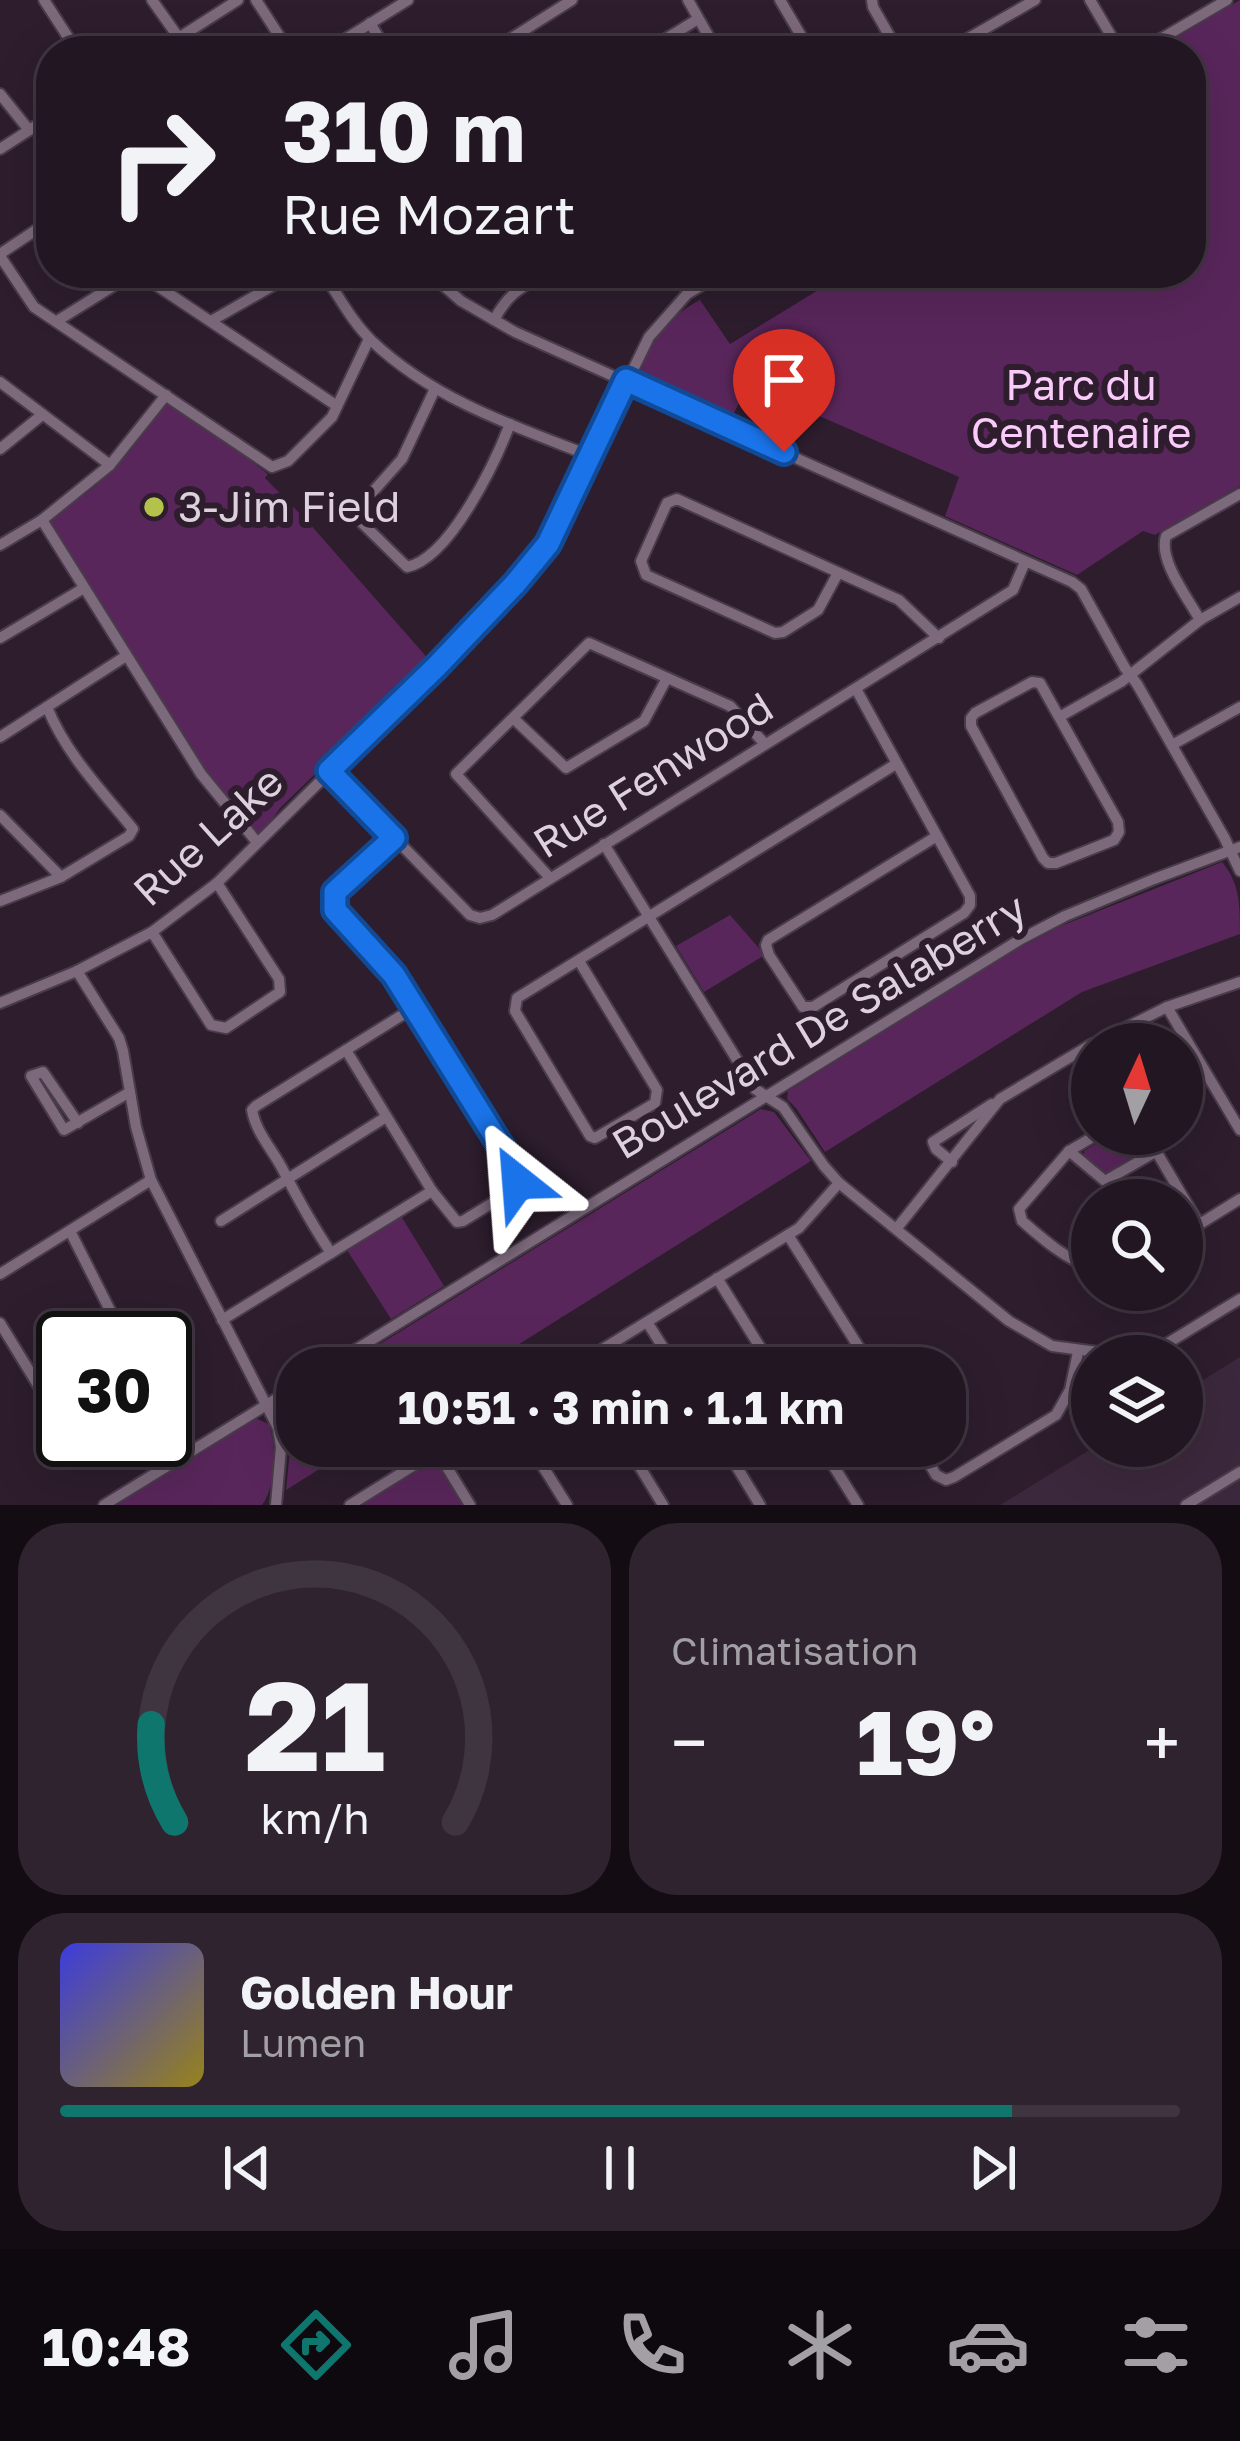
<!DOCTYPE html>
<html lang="fr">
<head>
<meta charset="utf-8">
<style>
  :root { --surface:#221622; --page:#2e232f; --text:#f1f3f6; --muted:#a29fa5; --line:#3f3540; --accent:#0f766e }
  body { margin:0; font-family:"Golos Text",sans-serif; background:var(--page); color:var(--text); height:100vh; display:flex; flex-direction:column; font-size:45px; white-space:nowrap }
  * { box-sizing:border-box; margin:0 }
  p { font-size:39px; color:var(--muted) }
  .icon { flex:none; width:66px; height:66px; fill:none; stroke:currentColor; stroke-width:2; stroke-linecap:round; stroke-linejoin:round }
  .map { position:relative; height:1505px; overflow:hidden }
  .drawer { display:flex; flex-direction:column; gap:18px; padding:18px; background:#130c13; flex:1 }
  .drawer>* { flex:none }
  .top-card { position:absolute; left:36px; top:36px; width:1170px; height:252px; border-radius:48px; box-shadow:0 12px 48px #0002,0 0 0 3px var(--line); background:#221622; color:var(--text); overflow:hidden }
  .needle { width:78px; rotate:4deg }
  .fabs { position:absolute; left:1071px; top:1023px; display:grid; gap:24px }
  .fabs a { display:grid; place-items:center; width:132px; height:132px; border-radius:50%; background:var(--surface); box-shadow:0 12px 48px #0002,0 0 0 3px var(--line); font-size:60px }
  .speed { position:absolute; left:36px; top:1311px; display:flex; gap:24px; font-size:60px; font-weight:700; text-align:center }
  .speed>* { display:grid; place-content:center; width:156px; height:156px; border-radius:50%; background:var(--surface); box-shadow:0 12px 48px #0002,0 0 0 3px var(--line); line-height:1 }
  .speed .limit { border:6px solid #111; border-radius:18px; background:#fff; color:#111 }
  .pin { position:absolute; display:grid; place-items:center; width:102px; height:102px; color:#fff; margin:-123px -51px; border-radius:50% 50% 50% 0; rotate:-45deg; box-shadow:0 0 12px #0007 }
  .pin .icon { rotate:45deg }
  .me { position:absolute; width:132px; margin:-66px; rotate:332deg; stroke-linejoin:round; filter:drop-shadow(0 0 9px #0008) }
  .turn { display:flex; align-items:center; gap:42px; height:252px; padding:0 48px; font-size:54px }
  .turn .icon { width:156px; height:156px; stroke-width:2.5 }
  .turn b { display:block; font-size:84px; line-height:102px }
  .big { font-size:90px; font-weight:700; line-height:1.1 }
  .drawer .widget { flex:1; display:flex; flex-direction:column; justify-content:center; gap:18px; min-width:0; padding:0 42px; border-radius:48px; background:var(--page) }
  .drawer .dial { align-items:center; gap:0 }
  .dial svg { height:312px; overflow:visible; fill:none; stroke:var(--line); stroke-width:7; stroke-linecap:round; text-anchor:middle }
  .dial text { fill:var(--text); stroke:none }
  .song { display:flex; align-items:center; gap:36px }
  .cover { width:144px; height:144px; border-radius:18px; background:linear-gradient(135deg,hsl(240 70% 55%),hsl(50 70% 35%)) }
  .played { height:12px; border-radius:6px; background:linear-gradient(90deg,var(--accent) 85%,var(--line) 85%) }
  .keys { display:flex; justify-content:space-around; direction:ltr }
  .heat { display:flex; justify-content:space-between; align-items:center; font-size:66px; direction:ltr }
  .drawer .tiles { flex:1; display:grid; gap:18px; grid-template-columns:1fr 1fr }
  .widget:last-child { grid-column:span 2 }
  .trip { position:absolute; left:276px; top:1347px; width:690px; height:120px; border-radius:48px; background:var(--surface); box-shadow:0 12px 48px #0002,0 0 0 3px var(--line); font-weight:700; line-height:120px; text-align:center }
  .menu { display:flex; height:192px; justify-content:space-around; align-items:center; background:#0e090e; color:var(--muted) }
  .menu .icon { width:84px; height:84px }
  .menu .current { color:var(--accent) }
  .menu b { font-size:54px; color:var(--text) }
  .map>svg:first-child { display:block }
</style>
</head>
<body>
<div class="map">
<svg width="1240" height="1505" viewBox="0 0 1240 1505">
  <rect width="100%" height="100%" fill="#2d1d2d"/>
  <!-- built -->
  <path fill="#3c283c" d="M1240,1357V1505H1000L1096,1446H1182V1393Z"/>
  <!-- green -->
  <g fill="#59265b">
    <path d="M1240,0V486L1155,535L1143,531L1077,575L945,516L959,477L748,385L730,421L640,377C643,342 670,316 700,300L730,344L846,273H1191V51H1153Z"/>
    <path d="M166,395L268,474L265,478L309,523L431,662L281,807L256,841L197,757L54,528L42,520C94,497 143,445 166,395Z"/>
    <path d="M1222,862C1240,883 1240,906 1240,934L1082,992L825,1152L796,1108L787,1099L788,1091L1017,949L1061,926Z"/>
    <path d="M730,915L765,955L704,992L676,946Z"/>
    <path d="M761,1109L774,1112L811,1161L481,1368H341Z"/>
    <path d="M1112,1134H1138L1146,1147V1152L1106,1174L1084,1156V1151Z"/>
    <path d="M401,1216L444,1286L391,1319L347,1250Z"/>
    <path d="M297,1395V1446H356L286,1490L292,1430L283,1413L282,1407Z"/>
    <path d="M255,1418L269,1424C277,1448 276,1486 262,1505H115Z"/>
    <path d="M434,1460L439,1464L464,1505H360Z"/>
  </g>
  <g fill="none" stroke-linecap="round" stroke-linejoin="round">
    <defs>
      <g id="minor">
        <path d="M44,0L77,51"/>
        <path d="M152,0L179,38"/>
        <path d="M256,0L289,51"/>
        <path d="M688,0L717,51"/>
        <path d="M780,0L810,51"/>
        <path d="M872,0L873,7L898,51"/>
        <path d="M1090,0L1120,51"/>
        <path d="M370,23L387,51"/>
        <path d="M158,51L238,0"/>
        <path d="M326,51L408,0"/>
        <path d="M491,51L572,0"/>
        <path d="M646,51L698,19"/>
        <path d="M946,51L1035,0"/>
        <path d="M1140,51L1227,0"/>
        <path d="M0,94L29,130"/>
        <path d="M0,149L51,116"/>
        <path d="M0,254L51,220"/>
        <path d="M0,256L34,307L272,467L288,461L332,417L369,339"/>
        <path d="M138,273L337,406"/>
        <path d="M323,273C338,295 352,322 372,341C433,399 513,426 591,456"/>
        <path d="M429,273L461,301L515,332L1072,582L1081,589L1125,668L1137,684L1224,837L1240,871"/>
        <path d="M494,320C508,294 520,288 545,273"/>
        <path d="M57,321L134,273"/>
        <path d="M211,321L295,273"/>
        <path d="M0,382L110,465"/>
        <path d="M434,391L402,459L362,504V523L407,567C450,558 495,463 510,424"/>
        <path d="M0,449L42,415"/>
        <path d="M42,520L201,774L256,841"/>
        <path d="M0,545L42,520L110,465L166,395"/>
        <path d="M838,573L818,610L783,632L775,633L646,575L641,561L667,503L677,499L899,600L939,638"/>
        <path d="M1200,620C1188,598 1158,560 1166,536L1240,494"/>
        <path d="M0,638L84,588"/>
        <path d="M1032,682L1040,683L1118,822L1119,832L1114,840L1056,863H1048L1043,858L971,726V718L975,713Z"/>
        <path d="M856,689L970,896V905L964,913L813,1007H803L769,955L766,945L768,940L937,836"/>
        <path d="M1061,716L1121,682L1200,620L1240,597"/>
        <path d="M514,719L566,768L644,721L667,678"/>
        <path d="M0,737L126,656"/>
        <path d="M1172,745L1240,707"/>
        <path d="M329,771L470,915L480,918L492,915L1013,590L1025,562"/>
        <path d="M0,815L61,877"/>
        <path d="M604,844L755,1089L783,1107L824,1166L839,1183L1009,1321L1052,1346L1120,1355L1163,1346L1240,1299"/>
        <path d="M550,878L456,774L589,643L730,706L765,744"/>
        <path d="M0,901L61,877L129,836L133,829C102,791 66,754 47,707"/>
        <path d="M152,932L211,1025L226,1028L280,992L279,979L217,883"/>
        <path d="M579,961L657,1090L655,1103L595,1138L590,1136L515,1011L517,998L896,764"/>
        <path d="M77,971L119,1038L123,1051L136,1127L151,1180L278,1428L281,1447L276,1505"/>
        <path d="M0,1003L77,971L152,932L217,883L436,667L515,583L548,544L649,337L687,294L722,273"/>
        <path d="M1167,1007L1240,1130"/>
        <path d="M1093,1044L1167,1007L1240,982"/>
        <path d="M346,1050L432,1191L457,1222L463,1221L515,1189L518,1182L516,1171L395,975L335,910V893L394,838"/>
        <path d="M1182,1084L1204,1070"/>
        <path d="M78,1123L43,1072L31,1076L64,1130L130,1092"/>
        <path d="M1146,1134L1199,1224"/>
        <path d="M1069,1151L1105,1181L1157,1151"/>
        <path d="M952,1162L936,1149L933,1142L992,1104"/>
        <path d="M221,1221L386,1117"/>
        <path d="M897,1228L1000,1099L1092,1044"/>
        <path d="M70,1231L124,1338"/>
        <path d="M788,1235L872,1368"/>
        <path d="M1182,1235L1240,1199"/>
        <path d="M331,1253C313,1226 298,1199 283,1170C273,1150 256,1133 252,1110L256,1106L415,1007"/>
        <path d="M1092,1268C1064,1258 1044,1240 1022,1221L1019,1209L1069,1151L1098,1134"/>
        <path d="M0,1274L151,1180"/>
        <path d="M717,1278L773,1368"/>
        <path d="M222,1320L432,1191"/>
        <path d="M647,1322L676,1368"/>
        <path d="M0,1323L63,1426"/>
        <path d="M326,1368L1021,939L1065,916L1154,879L1240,847"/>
        <path d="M572,1368L799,1228L839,1183"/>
        <path d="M72,1440L78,1450L88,1448L99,1440"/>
        <path d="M530,1446L567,1505"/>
        <path d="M627,1446L663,1505"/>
        <path d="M724,1446L760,1505"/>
        <path d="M821,1446L858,1505"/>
        <path d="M919,1446L936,1475L946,1480L954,1477L1056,1415L1070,1390L1078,1352"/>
        <path d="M437,1451L470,1505"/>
        <path d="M104,1505L297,1386"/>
        <path d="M350,1505L445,1446"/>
        <path d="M1186,1505L1240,1472"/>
      </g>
    </defs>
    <!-- minor casing -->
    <use href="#minor" stroke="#483c49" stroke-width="14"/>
    <!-- minor -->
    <use href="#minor" stroke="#7c697c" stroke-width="10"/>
  </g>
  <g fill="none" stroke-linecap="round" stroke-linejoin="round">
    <defs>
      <path id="route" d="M518,1182L517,1172L394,975L335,910V892L394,838L329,771L436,667L515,584L548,544L626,380L784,452"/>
    </defs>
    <!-- route casing -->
    <use href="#route" stroke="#114b97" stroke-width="30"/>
    <!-- route -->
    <use href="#route" stroke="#1a73e8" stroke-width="21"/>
  </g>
  <!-- markers -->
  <circle fill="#b3c24b" stroke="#2d1d2d" stroke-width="4.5" cx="154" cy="507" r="12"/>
  <g text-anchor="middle" stroke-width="12" stroke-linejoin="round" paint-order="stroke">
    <!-- park labels -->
    <g font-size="42" fill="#facafa" stroke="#2d1d2d">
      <text x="1081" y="400">Parc du<tspan x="1081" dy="48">Centenaire</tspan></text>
    </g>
    <!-- poi labels -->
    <g font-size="42" fill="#dcd1dc" stroke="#2d1d2d" text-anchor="start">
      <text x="178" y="522">3-Jim Field</text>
    </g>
    <!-- street labels -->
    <g font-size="42" fill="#dcd1dc" stroke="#2d1d2d">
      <text transform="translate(653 775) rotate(-32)" y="15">Rue Fenwood</text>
      <text transform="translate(208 836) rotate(-42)" y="15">Rue Lake</text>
      <text transform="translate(819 1026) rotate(-31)" y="15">Boulevard De Salaberry</text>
    </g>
  </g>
</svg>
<div class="fabs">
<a><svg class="needle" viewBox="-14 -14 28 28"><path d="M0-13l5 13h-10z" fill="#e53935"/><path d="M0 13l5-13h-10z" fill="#a29fa5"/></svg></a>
<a><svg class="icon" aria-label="search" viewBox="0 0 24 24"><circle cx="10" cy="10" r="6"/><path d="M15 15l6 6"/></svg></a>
<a><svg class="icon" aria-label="layers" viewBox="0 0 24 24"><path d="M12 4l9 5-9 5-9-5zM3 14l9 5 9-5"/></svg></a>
</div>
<div class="speed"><div class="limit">30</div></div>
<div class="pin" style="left:784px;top:452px;background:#d93025"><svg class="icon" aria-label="arrive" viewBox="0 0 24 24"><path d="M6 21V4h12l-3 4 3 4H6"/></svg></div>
<svg class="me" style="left:518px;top:1182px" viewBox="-20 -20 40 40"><path d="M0-17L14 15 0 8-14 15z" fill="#1a73e8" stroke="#fff" stroke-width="4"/></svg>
<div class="trip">10:51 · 3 min · 1.1 km</div>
<div class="top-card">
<div class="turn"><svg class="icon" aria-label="right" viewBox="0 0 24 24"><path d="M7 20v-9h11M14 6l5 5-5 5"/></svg><div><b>310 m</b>Rue Mozart</div></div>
</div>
</div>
<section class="drawer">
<div class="tiles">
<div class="widget dial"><svg viewBox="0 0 100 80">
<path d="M14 69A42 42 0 1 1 86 69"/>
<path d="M14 69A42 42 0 0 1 8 44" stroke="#0f766e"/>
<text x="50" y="56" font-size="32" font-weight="700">21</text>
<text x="50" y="72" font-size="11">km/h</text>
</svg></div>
<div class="widget"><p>Climatisation</p>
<div class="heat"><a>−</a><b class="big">19°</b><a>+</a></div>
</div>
<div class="widget">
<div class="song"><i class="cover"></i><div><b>Golden Hour</b><p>Lumen</p></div></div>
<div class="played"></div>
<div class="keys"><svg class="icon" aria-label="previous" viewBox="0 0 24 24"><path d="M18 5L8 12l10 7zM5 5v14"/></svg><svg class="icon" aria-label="pause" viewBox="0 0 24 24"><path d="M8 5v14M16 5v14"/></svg><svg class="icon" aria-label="next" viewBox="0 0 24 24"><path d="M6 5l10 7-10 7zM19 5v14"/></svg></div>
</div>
</div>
</section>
<nav class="menu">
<b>10:48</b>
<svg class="icon current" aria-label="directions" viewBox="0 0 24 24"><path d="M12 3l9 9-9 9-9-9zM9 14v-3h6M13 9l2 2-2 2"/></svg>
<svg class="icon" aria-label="music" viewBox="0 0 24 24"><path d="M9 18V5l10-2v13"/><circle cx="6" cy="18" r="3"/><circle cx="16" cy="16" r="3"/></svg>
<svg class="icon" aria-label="phone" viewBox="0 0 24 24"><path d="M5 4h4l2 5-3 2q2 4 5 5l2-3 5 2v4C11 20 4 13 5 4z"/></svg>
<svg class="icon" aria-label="climate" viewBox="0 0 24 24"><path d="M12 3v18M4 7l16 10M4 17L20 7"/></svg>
<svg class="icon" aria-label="car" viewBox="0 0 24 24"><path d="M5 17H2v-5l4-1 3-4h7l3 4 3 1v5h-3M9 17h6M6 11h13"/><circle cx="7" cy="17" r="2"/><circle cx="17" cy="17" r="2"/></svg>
<svg class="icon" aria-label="filters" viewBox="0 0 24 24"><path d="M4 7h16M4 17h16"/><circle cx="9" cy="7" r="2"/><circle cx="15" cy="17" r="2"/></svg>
</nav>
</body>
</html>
